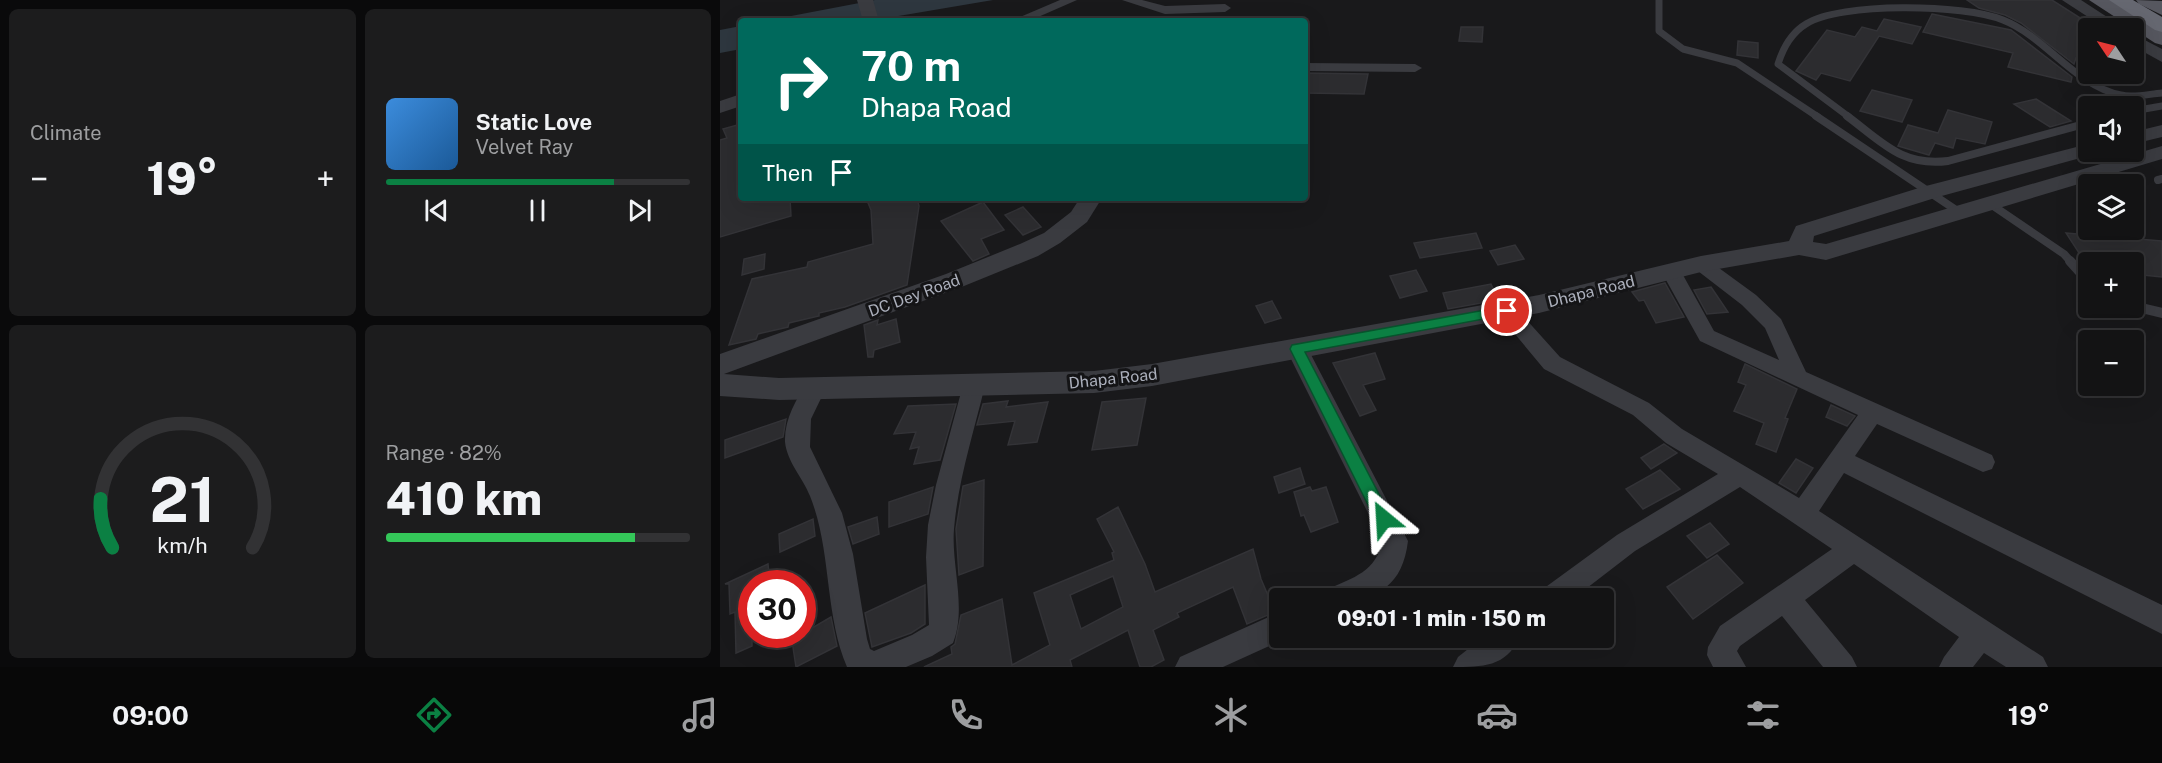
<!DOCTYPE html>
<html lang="en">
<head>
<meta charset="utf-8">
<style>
  :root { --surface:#131314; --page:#1c1c1d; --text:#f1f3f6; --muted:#9d9ea0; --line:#323234; --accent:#0b8043 }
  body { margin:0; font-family:"Public Sans",sans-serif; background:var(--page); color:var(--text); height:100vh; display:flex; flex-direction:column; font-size:22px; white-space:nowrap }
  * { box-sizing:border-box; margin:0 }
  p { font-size:20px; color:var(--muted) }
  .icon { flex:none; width:33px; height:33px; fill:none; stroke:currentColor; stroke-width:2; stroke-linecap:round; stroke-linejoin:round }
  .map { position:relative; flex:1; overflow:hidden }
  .drawer { display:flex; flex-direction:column; gap:9px; padding:9px; background:#0a0a0b; width:720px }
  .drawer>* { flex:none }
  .top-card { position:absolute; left:18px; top:18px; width:570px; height:183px; border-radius:6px; box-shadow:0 6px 24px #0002,0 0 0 2px var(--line); background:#00695c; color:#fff; overflow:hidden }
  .needle { width:39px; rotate:305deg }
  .tools { position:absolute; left:1358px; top:18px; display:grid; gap:12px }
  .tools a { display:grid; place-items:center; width:66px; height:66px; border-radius:6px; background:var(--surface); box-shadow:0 6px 24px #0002,0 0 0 2px var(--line); font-size:30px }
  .speed { position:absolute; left:18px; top:570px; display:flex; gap:12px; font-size:30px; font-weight:700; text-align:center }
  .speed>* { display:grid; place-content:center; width:78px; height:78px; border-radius:50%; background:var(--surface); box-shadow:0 6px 24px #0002,0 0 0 2px var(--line); line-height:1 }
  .speed .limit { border:9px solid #d22; background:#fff; color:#111 }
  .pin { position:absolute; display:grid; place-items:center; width:51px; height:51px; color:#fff; margin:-26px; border:3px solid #fff; border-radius:50%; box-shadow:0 2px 6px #0007 }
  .me { position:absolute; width:66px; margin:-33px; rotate:333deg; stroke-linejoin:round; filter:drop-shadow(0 0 4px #0008) }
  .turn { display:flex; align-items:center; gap:21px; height:126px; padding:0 24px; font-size:27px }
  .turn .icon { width:78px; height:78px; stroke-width:2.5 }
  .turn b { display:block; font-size:42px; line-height:51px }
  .then { display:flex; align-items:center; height:57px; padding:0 24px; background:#0003; gap:12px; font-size:22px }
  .big { font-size:45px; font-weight:800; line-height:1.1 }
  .drawer .tile { flex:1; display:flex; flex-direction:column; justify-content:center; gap:9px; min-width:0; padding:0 21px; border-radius:9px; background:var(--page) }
  .drawer .dial { align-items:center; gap:0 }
  .dial svg { height:156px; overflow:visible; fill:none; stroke:var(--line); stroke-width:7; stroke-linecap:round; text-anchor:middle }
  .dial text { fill:var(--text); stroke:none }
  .song { display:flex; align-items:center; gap:18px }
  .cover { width:72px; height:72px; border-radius:9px; background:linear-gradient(135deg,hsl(210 70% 55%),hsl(210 70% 35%)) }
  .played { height:6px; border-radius:3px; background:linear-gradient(90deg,var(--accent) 75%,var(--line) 75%) }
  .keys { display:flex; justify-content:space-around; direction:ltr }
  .heat { display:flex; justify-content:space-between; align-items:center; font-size:33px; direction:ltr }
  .charge { height:9px; border-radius:4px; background:linear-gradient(90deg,#34c759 82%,var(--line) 0) }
  .drawer .tiles { flex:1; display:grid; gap:9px; grid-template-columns:repeat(2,1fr) }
  .trip { position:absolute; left:549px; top:588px; width:345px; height:60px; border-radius:6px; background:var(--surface); box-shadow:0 6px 24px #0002,0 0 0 2px var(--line); font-weight:800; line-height:60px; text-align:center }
  .menu { display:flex; height:96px; justify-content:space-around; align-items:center; background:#080808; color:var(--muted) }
  .menu .icon { width:42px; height:42px }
  .menu .current { color:var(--accent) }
  .menu b { font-size:27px; color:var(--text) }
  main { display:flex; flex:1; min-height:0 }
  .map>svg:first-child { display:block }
</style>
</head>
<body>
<main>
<section class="drawer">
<div class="tiles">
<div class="tile"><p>Climate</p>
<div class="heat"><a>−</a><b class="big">19°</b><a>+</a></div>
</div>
<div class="tile">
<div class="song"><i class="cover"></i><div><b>Static Love</b><p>Velvet Ray</p></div></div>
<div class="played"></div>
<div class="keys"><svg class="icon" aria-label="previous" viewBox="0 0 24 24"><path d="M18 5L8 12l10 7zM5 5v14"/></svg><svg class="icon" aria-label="pause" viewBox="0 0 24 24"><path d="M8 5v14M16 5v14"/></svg><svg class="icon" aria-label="next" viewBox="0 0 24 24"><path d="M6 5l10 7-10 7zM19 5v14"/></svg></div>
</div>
<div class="tile dial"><svg viewBox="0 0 100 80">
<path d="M14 69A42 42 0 1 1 86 69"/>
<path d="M14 69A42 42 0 0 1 8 44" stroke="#0b8043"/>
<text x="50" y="56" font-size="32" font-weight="700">21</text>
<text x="50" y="72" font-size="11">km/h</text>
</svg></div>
<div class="tile"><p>Range · 82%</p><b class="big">410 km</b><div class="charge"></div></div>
</div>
</section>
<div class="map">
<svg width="1442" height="667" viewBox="0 0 1442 667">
  <rect width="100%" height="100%" fill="#19191b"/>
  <!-- water -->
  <g fill="#2e373f">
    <path d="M155,0H273L149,21H45Z"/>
    <path d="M21,26V49L0,53V30Z"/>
  </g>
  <!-- building -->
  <g fill="#2c2c2f" stroke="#333337" stroke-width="1.5" fill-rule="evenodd">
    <path d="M1247,0H1332L1368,23V67L1356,58L1354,64L1301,23L1285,15L1259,8Z"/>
    <path d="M1212,14L1291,30L1352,77L1351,82L1288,67L1293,53L1203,32Z"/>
    <path d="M1164,19L1201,27L1192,44L1159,36L1130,81L1101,73L1096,80L1076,71L1107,30L1135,37L1142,27L1157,31Z"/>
    <path d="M741,27H763L762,42L739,41Z"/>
    <path d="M1018,41L1038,43V58L1017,55Z"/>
    <path d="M585,73L648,74L644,94L585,93Z"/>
    <path d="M1152,90L1192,100L1182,122L1140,111Z"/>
    <path d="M1316,99L1351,121L1330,127L1294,104Z"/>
    <path d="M1228,110L1272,122L1265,144L1236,138L1233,148L1215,143L1209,155L1178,146L1188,125L1218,133Z"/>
    <path d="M21,124V198H70L71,216L0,237V140L7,138L3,129Z"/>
    <path d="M146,198H197L199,206L187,285L125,307L99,313V316L69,323L68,327L38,334L36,339L9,345L32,279L87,267L88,262L153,244L151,210Z"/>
    <path d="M263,202L284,230L261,239L269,254L253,261L221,221Z"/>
    <path d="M303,207L321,227L303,235L285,215Z"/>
    <path d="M756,233L762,248L700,258L694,243Z"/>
    <path d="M1346,233L1442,241V277L1413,274V262H1365Z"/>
    <path d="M795,245L804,259L778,265L770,251Z"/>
    <path d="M45,254L44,269L22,275L24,259Z"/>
    <path d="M696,270L707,291L680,298L670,276Z"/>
    <path d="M945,283L964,317L936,323L924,300L919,301L912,292Z"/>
    <path d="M771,284L778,300L728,309L723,293Z"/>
    <path d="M991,287L1008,312L987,314L974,290Z"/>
    <path d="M552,301L561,318L545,323L536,306Z"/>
    <path d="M176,319L180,342L154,350L153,357H148L144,325L158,320L157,325Z"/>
    <path d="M655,353L665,379L643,385L656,410L640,416L613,363Z"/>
    <path d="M1025,364L1077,389L1065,418L1068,419L1056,452L1036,444L1044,423L1014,411L1026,385L1018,382Z"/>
    <path d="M426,398L417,445L372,450L382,402Z"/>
    <path d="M288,401L286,407L328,402L317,442L288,445L295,421L257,425L263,404Z"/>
    <path d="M236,404L220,460L194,464L199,447L190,449L196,432L174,434L188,406Z"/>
    <path d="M1111,405L1135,416L1127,426L1106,417Z"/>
    <path d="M66,419L63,437L5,458V440Z"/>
    <path d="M944,444L957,453L931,469L921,458Z"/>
    <path d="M1076,459L1093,468L1076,493L1059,483Z"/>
    <path d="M580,468L585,484L559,493L554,477Z"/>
    <path d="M940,470L960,489L923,509L906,489Z"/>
    <path d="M264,480L263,566L239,575L236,529L243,486Z"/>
    <path d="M213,487L208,514L169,527V502Z"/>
    <path d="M590,487L592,491L606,487L618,522L591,532L584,515L581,516L574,492Z"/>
    <path d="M398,507L425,564L435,592L533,549L541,579L555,612L527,624L513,587L457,613L459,617L433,630L444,660L431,667H420L408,630L350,660L352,667H204L232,654L231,647L235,644L241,615L282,599L292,665L330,645L314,593L394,560L392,553L394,552L377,519ZM393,576L403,607L361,629L350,595Z"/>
    <path d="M157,517L159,534L133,544L128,527Z"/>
    <path d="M93,519L95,536L60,552L59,534Z"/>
    <path d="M990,523L1009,544L987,558L967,536Z"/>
    <path d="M997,555L1023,583L973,619L947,587Z"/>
    <path d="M48,564L50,584H32V646L16,653L15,612L10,614L9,584H5Z"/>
    <path d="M205,585V624L191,633L152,647L145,613Z"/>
    <path d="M111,617L117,646L76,667L71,634H82Z"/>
  </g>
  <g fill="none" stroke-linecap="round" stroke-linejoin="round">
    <!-- service-far2 -->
    <g stroke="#3a3b40" stroke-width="7">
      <path d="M939,0V31L963,49L1017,63L1098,117"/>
      <path d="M1413,111L1442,106"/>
      <path d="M1129,117L1058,64C1063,48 1071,33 1086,24C1120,2 1244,4 1283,20C1326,37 1355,86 1401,95C1414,98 1429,94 1442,93"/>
    </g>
    <!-- service-far1 -->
    <g stroke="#3a3b40" stroke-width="8">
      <path d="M1096,116L1239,212"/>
      <path d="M1127,116C1162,142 1182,167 1228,161L1368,123"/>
      <path d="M1438,180L1442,179"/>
      <path d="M1269,203L1344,254L1352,263"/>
    </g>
    <!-- service -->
    <g stroke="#3a3b40" stroke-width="10">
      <path d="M1350,261L1368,281"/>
      <path d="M1413,306L1442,313"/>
    </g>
    <!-- minor -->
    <g fill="#3a3b40" fill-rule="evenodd">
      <path d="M340,0H357L309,21H291Z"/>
      <path d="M402,0H422L445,6L505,4L511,8L505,12L445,14Z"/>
      <path d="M585,63L695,64L702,68L695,72L585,71Z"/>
      <path d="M981,258L988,260L1036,295L1061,319L1086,372L1272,455L1275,462L1272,469L1263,472L1157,424L1135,456L1442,605V634L1124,473L1099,511L1323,657L1328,667H1286L1264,653L1253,667H1219L1224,657L1239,637L1134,564L1085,600L1132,657L1137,667H1103L1062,616L1020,646L1017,651L1026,667H993L987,655L988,647L1000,626L1112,549L1020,487L915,551L854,598H819L823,589L897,535L998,474L946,443L913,415L824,369L780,316L777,311L780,306H794L840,357L929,403L962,429L1079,498L1138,415L980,341L941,271L944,266H958L994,331L1059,360L1045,328L1022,305L974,268L971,264L974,260Z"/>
      <path d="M577,341L585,343L588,349L688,541C682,592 650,603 604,598L608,589C633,578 657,571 662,541L566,349L569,343Z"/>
      <path d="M254,376L262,379L265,385C254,432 238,480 234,529C231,565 247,609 233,643L212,656L186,667H127C104,613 112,551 90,496C83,478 67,462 65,442C64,420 76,400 87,382L95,379L103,382L106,388L91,419L90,447L122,513L133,554L147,639L150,649L154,651L192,635L209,625L206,557L208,525L216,485L243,385L246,379Z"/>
      <path d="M560,612V638H567L503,667H455L460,657Z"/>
      <path d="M762,638H799C786,667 762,667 733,667L738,657Z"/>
    </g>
    <!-- tertiary -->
    <g fill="#3a3b40" fill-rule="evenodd">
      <path d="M137,0H153L159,21H143Z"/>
      <path d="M1342,0H1361L1404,28H1385Z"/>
      <path d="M1413,34L1442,49V62L1413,46Z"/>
      <path d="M21,94V106L0,113V101Z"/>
      <path d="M1442,125V137L1413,144V132Z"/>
      <path d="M1368,144V152H1377L1375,154L1218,197L1094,236L1093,242L1106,244L1442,146V159L1106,260L1079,255L981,272L819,313L432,386L374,393L59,400L0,396V354L226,274L300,244L324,233L351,212L360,198H382L367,222L340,243L318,256L244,286L4,374L59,378L374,371L432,364L819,295L981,256L1069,241L1076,226L1202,187Z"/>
    </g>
    <!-- primary -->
    <g fill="#56575f" fill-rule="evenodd">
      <path d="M1369,0H1393L1442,30V45L1435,43Z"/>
      <path d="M1416,0L1442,1V15L1419,4Z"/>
    </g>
    <!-- motorway -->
    <path fill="#666871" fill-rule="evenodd" d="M1389,0H1413L1442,17V32L1435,30Z"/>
  </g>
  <!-- route -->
  <path fill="#0b8043" stroke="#07532c" stroke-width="1.5" d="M787,306L791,308V314L585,352L672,519L670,525L664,527L658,525L570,349L572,345Z"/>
  <g text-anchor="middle" stroke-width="6" stroke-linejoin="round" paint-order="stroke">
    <!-- street labels -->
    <g font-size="16" fill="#abafbb" stroke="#141416">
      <text transform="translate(871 291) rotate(-14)" y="6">Dhapa Road</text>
      <text transform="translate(194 295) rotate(-20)" y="6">DC Dey Road</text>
      <text transform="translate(393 378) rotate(-6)" y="6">Dhapa Road</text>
    </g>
  </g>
</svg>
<div class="tools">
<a><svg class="needle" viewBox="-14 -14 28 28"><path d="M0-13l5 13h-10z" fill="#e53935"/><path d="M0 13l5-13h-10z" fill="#9d9ea0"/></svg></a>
<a><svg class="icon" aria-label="sound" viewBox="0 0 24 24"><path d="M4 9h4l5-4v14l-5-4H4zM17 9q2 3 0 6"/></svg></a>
<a><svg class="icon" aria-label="layers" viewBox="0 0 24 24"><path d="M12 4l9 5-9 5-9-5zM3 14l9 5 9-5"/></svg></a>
<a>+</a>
<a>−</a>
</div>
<div class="speed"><div class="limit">30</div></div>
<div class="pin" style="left:787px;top:311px;background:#d93025"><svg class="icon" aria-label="arrive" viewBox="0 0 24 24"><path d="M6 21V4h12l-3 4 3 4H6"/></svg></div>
<svg class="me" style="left:664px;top:519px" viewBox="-20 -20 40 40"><path d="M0-17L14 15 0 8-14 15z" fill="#0b8043" stroke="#fff" stroke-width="4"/></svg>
<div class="trip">09:01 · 1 min · 150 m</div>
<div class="top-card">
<div class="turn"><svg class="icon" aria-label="right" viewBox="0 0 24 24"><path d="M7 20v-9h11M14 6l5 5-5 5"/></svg><div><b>70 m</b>Dhapa Road</div></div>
<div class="then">Then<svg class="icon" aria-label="arrive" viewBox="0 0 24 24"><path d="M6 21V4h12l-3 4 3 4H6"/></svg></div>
</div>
</div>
</main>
<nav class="menu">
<b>09:00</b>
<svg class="icon current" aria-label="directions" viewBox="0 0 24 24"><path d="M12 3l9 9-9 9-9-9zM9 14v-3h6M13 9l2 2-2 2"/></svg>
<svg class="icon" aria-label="music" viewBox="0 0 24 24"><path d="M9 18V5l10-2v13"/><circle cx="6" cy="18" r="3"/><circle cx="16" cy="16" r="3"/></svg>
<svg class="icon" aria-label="phone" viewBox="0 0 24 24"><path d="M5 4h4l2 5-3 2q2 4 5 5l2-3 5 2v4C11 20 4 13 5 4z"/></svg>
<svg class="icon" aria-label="climate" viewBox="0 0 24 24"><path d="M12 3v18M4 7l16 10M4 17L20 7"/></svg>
<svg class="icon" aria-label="car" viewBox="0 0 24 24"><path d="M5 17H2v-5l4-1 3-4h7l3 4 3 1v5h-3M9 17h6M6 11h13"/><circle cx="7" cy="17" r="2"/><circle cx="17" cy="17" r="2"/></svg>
<svg class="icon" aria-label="filters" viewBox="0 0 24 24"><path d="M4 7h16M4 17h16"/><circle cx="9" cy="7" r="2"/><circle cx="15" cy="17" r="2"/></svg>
<b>19°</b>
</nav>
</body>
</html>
